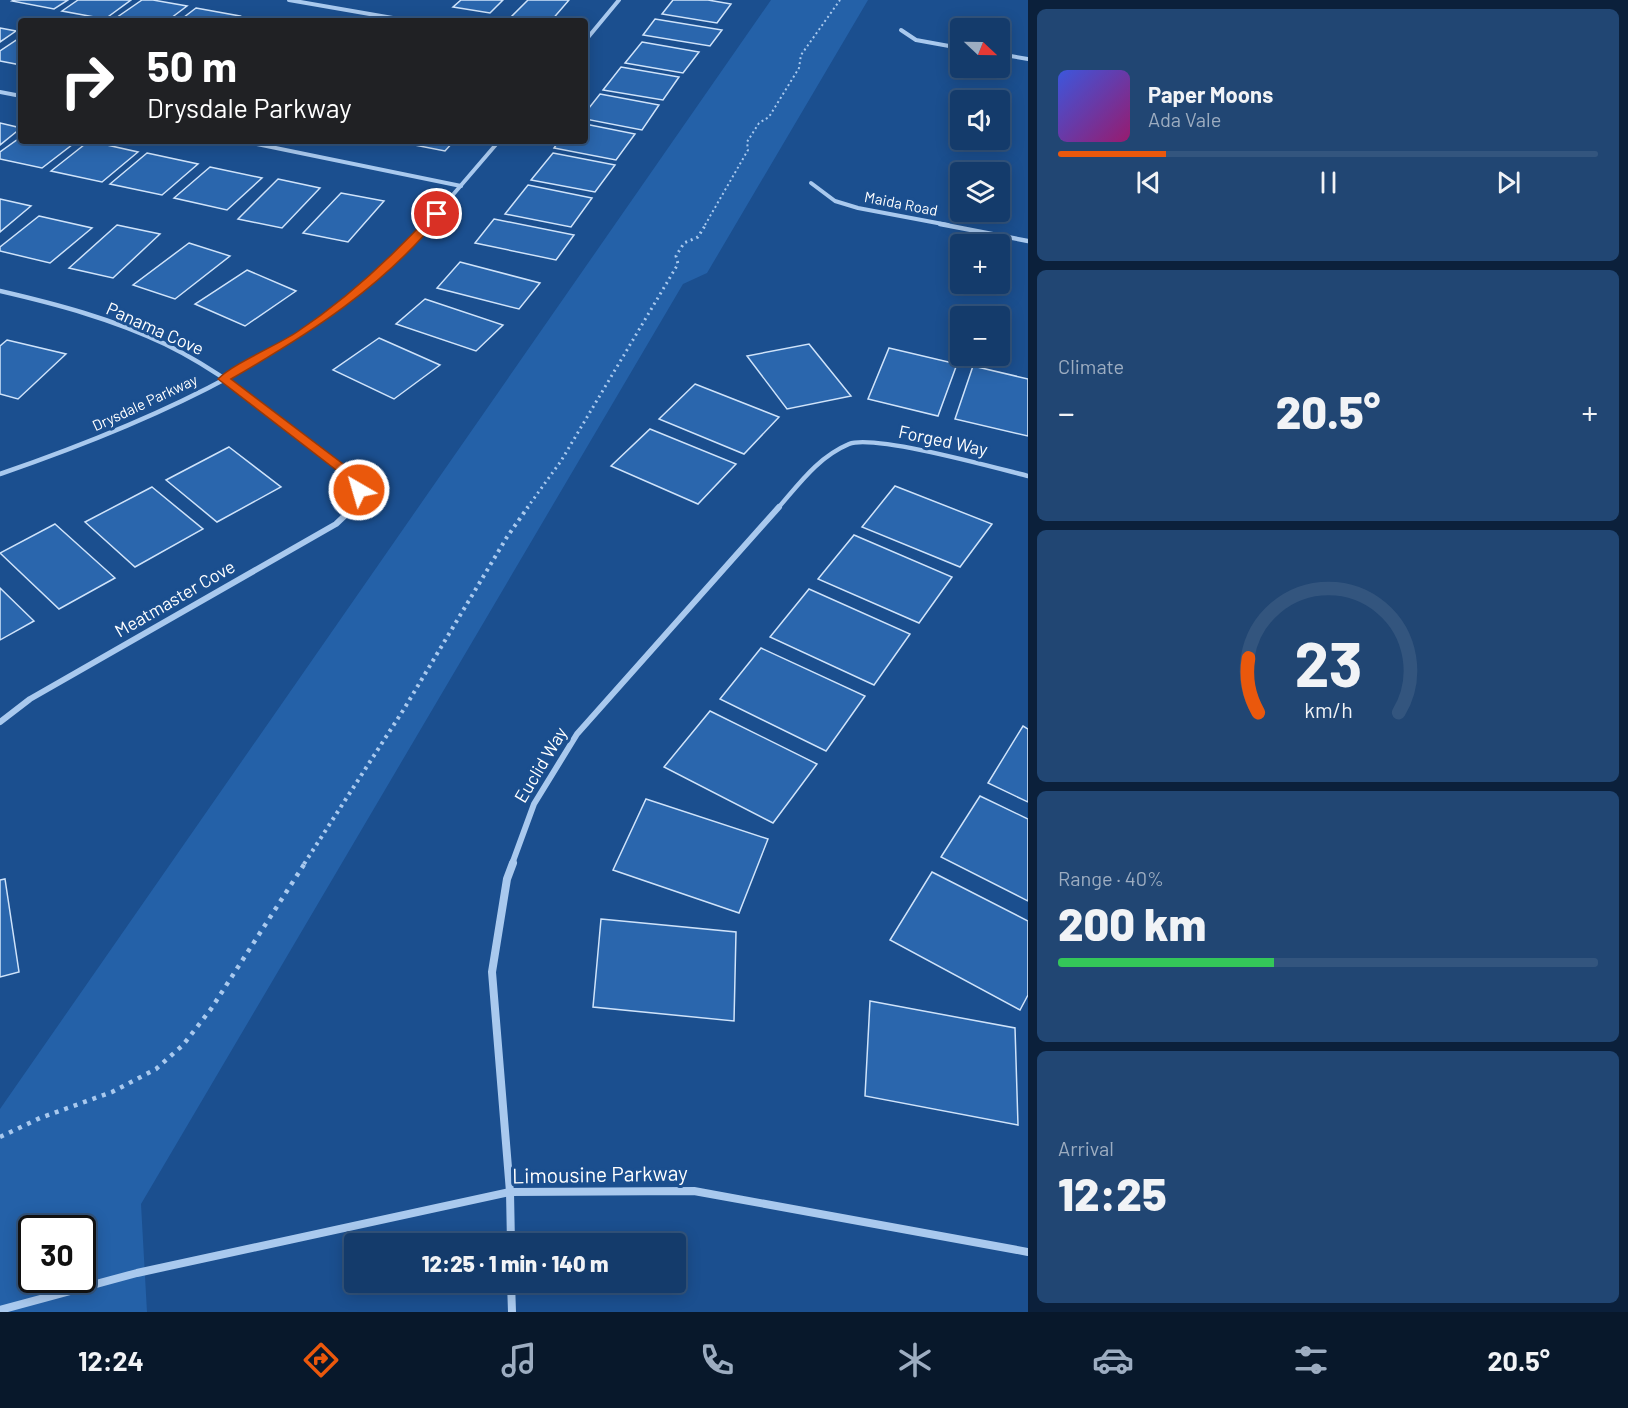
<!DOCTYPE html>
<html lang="en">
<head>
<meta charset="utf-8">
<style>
  :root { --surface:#143b6b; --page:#214673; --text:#f1f3f6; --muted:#9dadc1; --line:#33557e; --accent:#ea580c }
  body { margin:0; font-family:Barlow,sans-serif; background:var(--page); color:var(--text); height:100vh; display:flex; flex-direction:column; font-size:22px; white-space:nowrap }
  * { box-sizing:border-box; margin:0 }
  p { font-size:20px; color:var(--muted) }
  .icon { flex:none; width:33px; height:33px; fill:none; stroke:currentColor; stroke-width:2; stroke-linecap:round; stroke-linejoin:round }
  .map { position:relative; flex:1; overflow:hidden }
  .drawer { display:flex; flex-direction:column; gap:9px; padding:9px; background:#0b203b; width:600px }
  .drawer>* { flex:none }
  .top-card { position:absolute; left:18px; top:18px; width:570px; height:126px; border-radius:6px; box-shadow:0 3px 15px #0003,0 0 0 2px var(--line); background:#202124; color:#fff; overflow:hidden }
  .needle { width:39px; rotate:112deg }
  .tools { position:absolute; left:950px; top:18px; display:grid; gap:12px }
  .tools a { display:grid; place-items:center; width:60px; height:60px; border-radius:6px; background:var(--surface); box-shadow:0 3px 15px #0003,0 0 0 2px var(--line); font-size:30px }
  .speed { position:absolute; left:18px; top:1215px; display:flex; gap:12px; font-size:30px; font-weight:700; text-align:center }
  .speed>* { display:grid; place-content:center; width:78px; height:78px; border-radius:50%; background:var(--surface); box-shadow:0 3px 15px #0003,0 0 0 2px var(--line); line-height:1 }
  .speed .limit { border:3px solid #111; border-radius:9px; background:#fff; color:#111 }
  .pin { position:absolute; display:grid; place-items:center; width:51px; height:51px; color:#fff; margin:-26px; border:3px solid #fff; border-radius:50%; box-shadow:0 2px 6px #0007 }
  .me { position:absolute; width:66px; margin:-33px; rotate:322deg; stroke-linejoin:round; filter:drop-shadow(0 0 4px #0008) }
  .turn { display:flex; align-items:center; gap:21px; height:126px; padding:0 30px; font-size:27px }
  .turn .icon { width:78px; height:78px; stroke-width:2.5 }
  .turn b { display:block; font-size:42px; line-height:51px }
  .big { font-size:45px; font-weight:800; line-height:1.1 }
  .drawer .widget { flex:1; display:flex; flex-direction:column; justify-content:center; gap:9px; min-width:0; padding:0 21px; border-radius:9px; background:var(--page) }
  .drawer .dial { align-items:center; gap:0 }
  .dial svg { height:156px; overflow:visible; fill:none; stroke:var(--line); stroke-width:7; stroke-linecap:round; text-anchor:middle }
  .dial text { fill:var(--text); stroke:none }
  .song { display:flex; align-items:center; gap:18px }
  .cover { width:72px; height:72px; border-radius:9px; background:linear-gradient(135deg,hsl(230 70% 55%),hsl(320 70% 35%)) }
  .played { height:6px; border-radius:3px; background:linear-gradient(90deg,var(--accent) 20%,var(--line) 20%) }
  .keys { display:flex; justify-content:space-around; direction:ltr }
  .heat { display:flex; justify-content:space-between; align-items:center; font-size:33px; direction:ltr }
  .charge { height:9px; border-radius:4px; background:linear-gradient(90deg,#34c759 40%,var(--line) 0) }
  .trip { position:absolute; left:344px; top:1233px; width:342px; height:60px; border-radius:6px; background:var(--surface); box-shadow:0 3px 15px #0003,0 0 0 2px var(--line); font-weight:800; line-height:60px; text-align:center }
  .tabs { display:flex; height:96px; justify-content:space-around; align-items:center; background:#08182b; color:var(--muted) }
  .tabs .icon { width:42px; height:42px }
  .tabs .active { color:var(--accent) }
  .tabs b { font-size:27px; color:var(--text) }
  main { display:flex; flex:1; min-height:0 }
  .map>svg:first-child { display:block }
</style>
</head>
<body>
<main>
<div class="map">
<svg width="1028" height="1312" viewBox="0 0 1028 1312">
  <rect width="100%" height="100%" fill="#1b4f8f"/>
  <!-- green -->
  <path fill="#2461a8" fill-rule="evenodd" d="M771,0H868L707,273L683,284L141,1204L147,1312H0V1109ZM32,1228H82V1280H32Z"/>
  <!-- building -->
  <g fill="#2a66ad" stroke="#cfe3fa" stroke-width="1.5">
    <path d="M14,0H68L54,9L12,1Z"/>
    <path d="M78,0H131L105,19L62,11Z"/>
    <path d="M142,0H153L187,6L167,21L113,20Z"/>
    <path d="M461,0H503L490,13L453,7Z"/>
    <path d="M528,0H569L551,21L511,17Z"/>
    <path d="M673,0H708L731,4L717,23L662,14Z"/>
    <path d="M196,8L240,16L234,21H179Z"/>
    <path d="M655,19L722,30L710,46L643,35Z"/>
    <path d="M0,28L16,31L0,42Z"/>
    <path d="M21,37V65L0,61V51Z"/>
    <path d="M642,42L699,52L683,73L625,63Z"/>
    <path d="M621,67L679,77L663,100L603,90Z"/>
    <path d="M600,94L659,105L642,130L585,119V113Z"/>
    <path d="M0,123L21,128L0,145Z"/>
    <path d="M585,124L635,134L616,160L554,148L559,141H585Z"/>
    <path d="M21,137V141H77L42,168L0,159V152Z"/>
    <path d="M89,141L138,152L102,182L51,171Z"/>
    <path d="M394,141H454L445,151Z"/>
    <path d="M147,153L198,164L162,195L110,184Z"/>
    <path d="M553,153L615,165L595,192L531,180Z"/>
    <path d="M210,167L262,178L227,210L174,198Z"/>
    <path d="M278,179L320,188L282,228L238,219Z"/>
    <path d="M528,185L592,198L571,227L505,214Z"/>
    <path d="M341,193L384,201L348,242L303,233Z"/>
    <path d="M0,199L31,206L0,232Z"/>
    <path d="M39,216L92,228L50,263L0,251V247Z"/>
    <path d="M494,219L574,235L556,260L475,243Z"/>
    <path d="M117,225L160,234L113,278L69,268Z"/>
    <path d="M189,243L230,256L175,299L133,285Z"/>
    <path d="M460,262L540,283L519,309L437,288Z"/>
    <path d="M247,270L296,291L245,326L195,304Z"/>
    <path d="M425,299L503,325L476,351L396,324Z"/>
    <path d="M379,338L440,365L394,399L333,370Z"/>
    <path d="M7,340L66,354L18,399L0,394V346Z"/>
    <path d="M809,344L851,396L787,409L747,356Z"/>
    <path d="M889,348L957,364L938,416L868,399Z"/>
    <path d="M973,366L1028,379V436L955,419Z"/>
    <path d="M695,384L779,417L744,454L659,419Z"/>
    <path d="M650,429L736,464L698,504L611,466Z"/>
    <path d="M229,447L281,487L217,522L166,480Z"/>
    <path d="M895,486L992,524L960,567L862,527Z"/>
    <path d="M152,487L203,529L135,567L85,522Z"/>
    <path d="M55,524L115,578L59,609L0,553Z"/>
    <path d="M854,535L952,577L919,623L818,579Z"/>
    <path d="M0,588L34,621L0,640Z"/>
    <path d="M809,589L910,634L874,685L770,637Z"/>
    <path d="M761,648L865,696L826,751L720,699Z"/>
    <path d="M710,711L817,764L773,823L664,767Z"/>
    <path d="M1023,726L1028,729V802L988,783Z"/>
    <path d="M980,796L1028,819V901L941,857Z"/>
    <path d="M646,799L768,839L739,913L613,870Z"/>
    <path d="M932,872L1028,921V995L1020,1010L890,940Z"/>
    <path d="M5,879L19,972L0,977V880Z"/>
    <path d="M601,919L736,932L734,1021L593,1007Z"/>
    <path d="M870,1001L1015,1028L1018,1125L865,1096Z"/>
  </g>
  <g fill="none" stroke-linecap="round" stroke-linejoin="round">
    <!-- path-far3 -->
    <path stroke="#a9c9ee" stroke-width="2" stroke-dasharray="2 3" stroke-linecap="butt" d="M705,225L748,150L747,142L759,123L769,117L799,68L801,55L840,0"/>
    <!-- path-far2 -->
    <path stroke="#a9c9ee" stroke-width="3" stroke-dasharray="2 4" stroke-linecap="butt" d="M527,508L561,461L678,264L676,256L684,243L698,237L706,224"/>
    <!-- path-far1 -->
    <path stroke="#a9c9ee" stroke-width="4" stroke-dasharray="3 4.5" stroke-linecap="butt" d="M304,864L404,709L507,537L528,507"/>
    <!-- path -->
    <path stroke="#a9c9ee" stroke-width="4.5" stroke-dasharray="4 6" stroke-linecap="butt" d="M0,1137L40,1118L112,1092L156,1069L183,1045L211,1009L305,863"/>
    <!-- minor-far3 -->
    <g stroke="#a9c9ee" stroke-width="4">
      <path d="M289,0L410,21"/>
      <path d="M901,30L916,40L960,48"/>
      <path d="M585,41L619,0"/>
      <path d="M999,54L1028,59"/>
      <path d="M0,92L21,96"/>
      <path d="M242,141L461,186"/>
      <path d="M811,183L835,201L858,208L948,225"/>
      <path d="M427,225L499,141"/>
    </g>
    <!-- minor-far2 -->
    <g stroke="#a9c9ee" stroke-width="4.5">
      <path d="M940,224L1028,241"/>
      <path d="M0,291C56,304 113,319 165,344C231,376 287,426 345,470L356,483L359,498L353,508"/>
      <path d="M0,474C157,420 316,350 428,224"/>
      <path d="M778,508C799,484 818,457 849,444C874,434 996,468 1028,476"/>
    </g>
    <!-- minor-far1 -->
    <g stroke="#a9c9ee" stroke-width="6">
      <path d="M0,722L30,699L336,524L354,507"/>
      <path d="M512,864L534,804L577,734L779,507"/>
    </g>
    <!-- minor -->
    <g stroke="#a9c9ee" stroke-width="8">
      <path d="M511,1244L510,1192L492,972L507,879L513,863"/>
      <path d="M511,1282L512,1312"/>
      <path d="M0,1310L137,1273L510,1192L694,1191L1028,1252"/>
    </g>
  </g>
  <!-- route -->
  <path fill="#ea580c" stroke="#983908" stroke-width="1.5" d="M433,212L442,214C385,286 309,334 231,379L355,473L365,490L359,494L354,493L340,473L218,379C234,363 276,346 297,332C348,298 392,257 433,212Z"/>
  <g text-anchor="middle" stroke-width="6" stroke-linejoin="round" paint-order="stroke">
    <!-- far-street labels -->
    <g font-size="15" fill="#fff" stroke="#1b4f8f">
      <text transform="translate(901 204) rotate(11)" y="5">Maida Road</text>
      <text transform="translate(145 403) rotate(-25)" y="5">Drysdale Parkway</text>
    </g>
    <!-- street labels -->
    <g font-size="18" fill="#fff" stroke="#1b4f8f">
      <text transform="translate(155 329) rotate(24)" y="6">Panama Cove</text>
      <text transform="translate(943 441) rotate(12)" y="6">Forged Way</text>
      <text transform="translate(175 599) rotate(-30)" y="6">Meatmaster Cove</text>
      <text transform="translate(541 765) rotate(-59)" y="6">Euclid Way</text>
    </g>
    <!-- near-street labels -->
    <g font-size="21" fill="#fff" stroke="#1b4f8f">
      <text transform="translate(600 1175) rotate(-1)" y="7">Limousine Parkway</text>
    </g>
  </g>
</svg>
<div class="tools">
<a><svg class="needle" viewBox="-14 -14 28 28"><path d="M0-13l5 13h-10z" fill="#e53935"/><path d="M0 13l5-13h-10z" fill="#9dadc1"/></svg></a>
<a><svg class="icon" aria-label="sound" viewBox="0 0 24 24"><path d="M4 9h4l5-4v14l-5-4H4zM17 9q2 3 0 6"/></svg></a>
<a><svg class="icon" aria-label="layers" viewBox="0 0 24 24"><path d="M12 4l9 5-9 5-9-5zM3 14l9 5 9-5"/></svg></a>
<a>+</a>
<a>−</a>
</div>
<div class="speed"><div class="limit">30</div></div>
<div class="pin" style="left:437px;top:214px;background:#d93025"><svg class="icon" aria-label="arrive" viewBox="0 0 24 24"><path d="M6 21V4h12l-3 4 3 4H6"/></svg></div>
<svg class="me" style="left:359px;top:490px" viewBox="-20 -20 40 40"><circle r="17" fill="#ea580c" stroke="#fff" stroke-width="3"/><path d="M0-11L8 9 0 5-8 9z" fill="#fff"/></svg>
<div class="trip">12:25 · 1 min · 140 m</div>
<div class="top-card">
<div class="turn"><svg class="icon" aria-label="right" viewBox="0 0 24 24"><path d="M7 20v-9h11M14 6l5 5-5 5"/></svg><div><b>50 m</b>Drysdale Parkway</div></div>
</div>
</div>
<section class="drawer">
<div class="widget">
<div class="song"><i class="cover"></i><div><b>Paper Moons</b><p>Ada Vale</p></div></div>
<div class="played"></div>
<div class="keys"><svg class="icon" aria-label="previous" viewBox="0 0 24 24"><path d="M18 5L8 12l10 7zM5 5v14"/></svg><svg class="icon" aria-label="pause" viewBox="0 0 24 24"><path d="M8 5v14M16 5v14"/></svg><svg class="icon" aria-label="next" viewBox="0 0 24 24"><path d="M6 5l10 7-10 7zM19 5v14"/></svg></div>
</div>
<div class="widget"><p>Climate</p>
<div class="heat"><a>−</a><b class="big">20.5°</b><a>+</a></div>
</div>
<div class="widget dial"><svg viewBox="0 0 100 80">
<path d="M14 69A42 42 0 1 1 86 69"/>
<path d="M14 69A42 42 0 0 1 9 41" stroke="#ea580c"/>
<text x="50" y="56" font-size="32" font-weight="700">23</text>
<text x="50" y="72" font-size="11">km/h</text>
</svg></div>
<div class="widget"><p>Range · 40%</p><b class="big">200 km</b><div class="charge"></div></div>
<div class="widget"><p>Arrival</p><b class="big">12:25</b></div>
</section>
</main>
<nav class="tabs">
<b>12:24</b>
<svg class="icon active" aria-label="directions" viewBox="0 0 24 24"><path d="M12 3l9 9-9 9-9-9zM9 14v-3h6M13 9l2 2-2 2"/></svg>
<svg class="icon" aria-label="music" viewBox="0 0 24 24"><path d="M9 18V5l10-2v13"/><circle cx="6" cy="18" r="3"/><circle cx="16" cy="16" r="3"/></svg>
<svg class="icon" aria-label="phone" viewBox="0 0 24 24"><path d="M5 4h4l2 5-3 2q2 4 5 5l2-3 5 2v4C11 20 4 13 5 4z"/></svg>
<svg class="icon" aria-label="climate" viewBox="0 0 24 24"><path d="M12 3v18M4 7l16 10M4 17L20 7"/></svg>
<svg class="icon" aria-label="car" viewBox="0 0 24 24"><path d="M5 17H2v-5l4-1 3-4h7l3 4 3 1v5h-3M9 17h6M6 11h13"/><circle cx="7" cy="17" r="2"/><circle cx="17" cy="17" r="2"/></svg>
<svg class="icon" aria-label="filters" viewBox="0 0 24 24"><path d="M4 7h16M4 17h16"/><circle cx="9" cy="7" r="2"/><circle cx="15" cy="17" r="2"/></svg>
<b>20.5°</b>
</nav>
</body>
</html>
